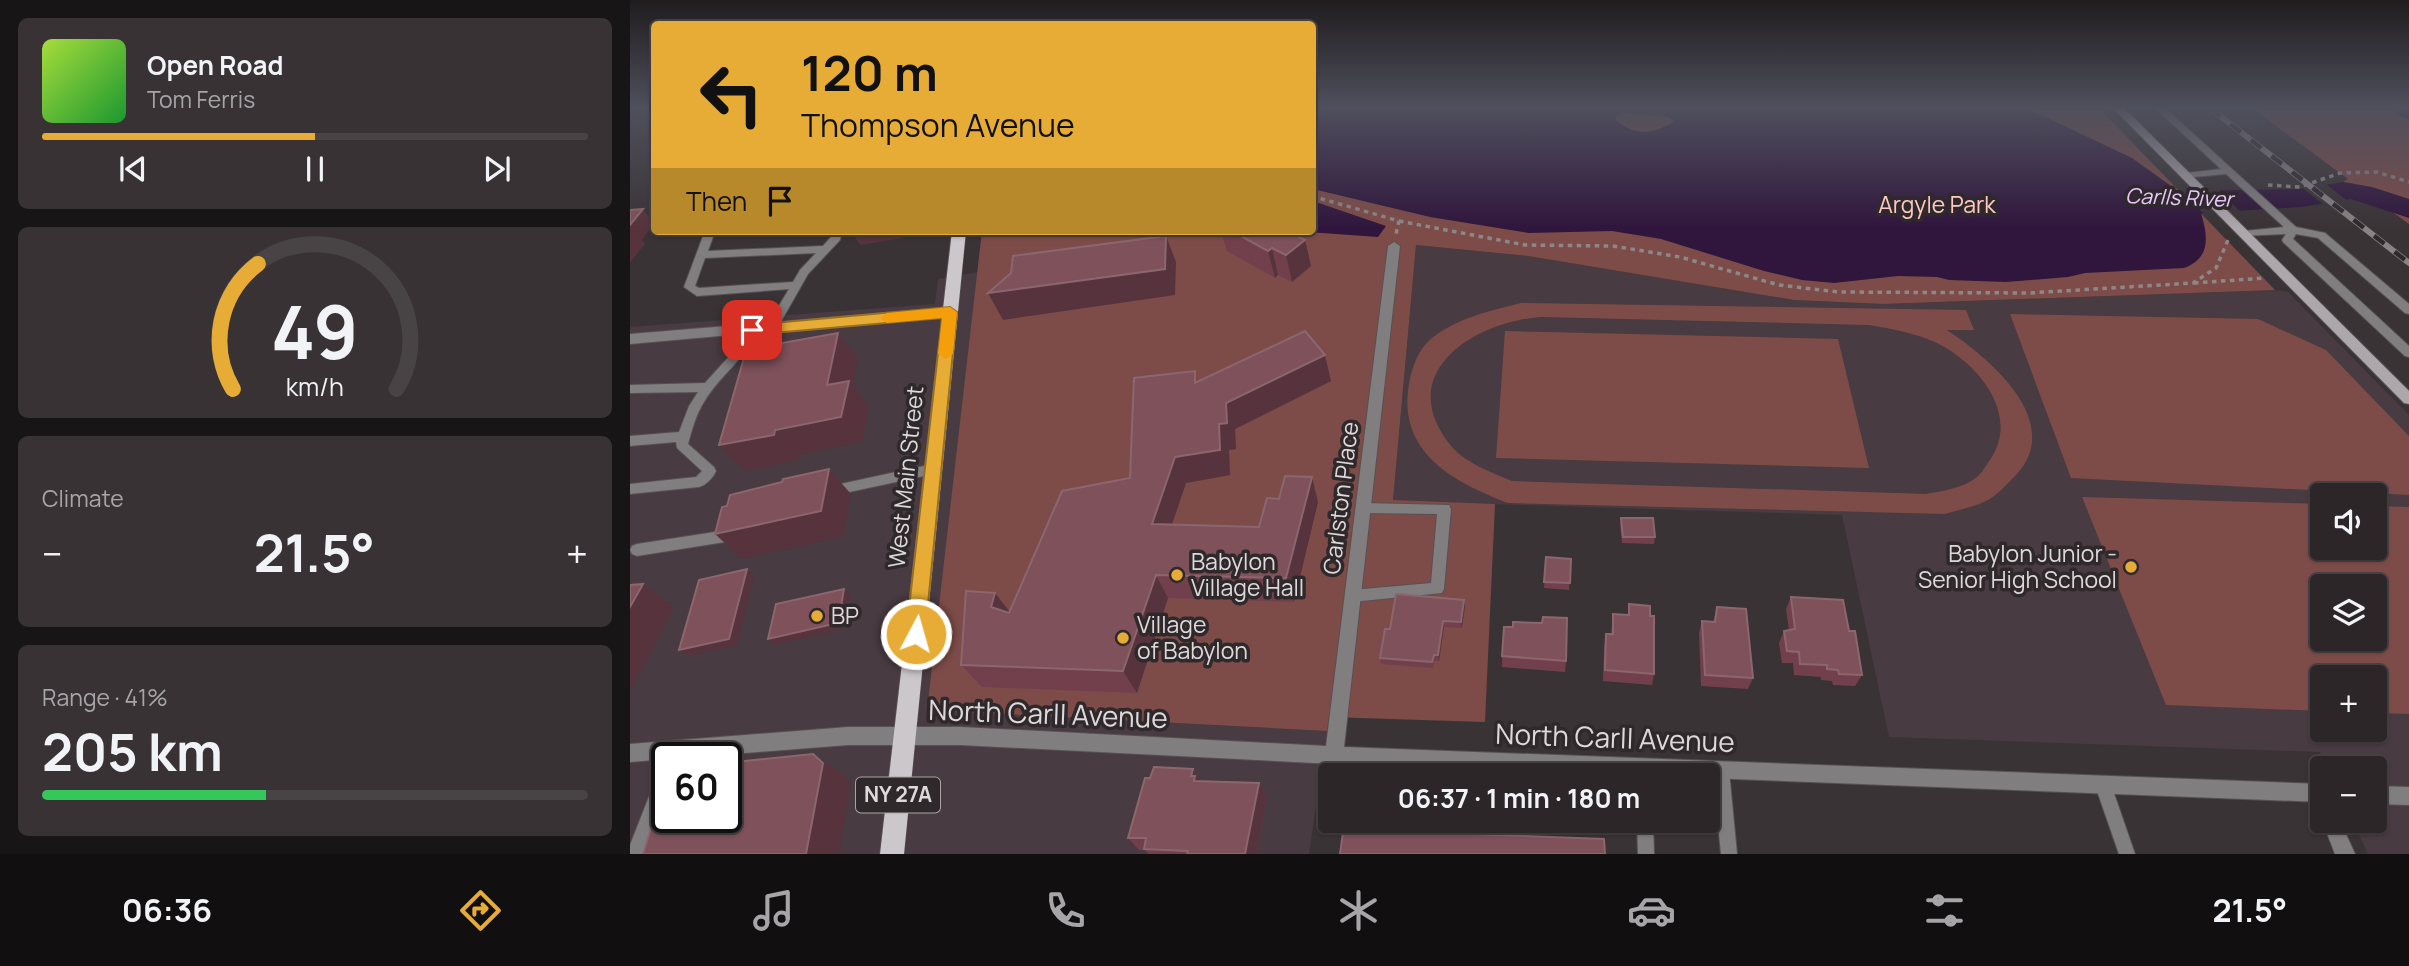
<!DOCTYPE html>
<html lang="en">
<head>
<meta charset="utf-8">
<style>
  :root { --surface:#2c2628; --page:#383234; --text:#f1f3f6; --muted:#a6a5a8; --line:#484345; --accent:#e7ac36 }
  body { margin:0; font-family:Manrope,sans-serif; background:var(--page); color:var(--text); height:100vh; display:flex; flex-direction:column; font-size:26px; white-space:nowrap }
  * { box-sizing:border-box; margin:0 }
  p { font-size:23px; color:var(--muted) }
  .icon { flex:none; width:38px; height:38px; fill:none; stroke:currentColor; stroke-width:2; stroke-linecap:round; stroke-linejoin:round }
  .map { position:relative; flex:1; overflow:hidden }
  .panel { display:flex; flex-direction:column; gap:18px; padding:18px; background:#181516; width:630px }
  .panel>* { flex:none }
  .top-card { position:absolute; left:21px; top:21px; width:665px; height:214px; border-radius:7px; box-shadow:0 2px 5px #0004,0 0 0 2px var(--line); background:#e7ac36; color:#111; overflow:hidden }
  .controls { position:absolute; left:1680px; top:483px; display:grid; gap:14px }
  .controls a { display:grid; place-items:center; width:77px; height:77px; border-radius:7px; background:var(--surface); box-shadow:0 2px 5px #0004,0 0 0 2px var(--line); font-size:35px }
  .speed { position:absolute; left:21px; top:742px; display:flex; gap:14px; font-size:35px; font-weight:700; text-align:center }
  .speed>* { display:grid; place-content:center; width:91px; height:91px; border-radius:50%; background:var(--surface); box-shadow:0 2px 5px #0004,0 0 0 2px var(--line); line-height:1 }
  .speed .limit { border:4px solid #111; border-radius:10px; background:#fff; color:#111 }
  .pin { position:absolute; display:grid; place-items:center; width:60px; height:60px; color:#fff; margin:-30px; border-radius:14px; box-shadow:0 4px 10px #0006 }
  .me { position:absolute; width:77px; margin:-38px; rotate:6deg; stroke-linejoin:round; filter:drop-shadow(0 0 5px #0008) }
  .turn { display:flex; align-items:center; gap:24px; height:147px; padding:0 35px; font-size:32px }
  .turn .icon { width:91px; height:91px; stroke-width:2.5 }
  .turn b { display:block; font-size:49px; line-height:60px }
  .then { display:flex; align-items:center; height:66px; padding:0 35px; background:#0003; gap:14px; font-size:26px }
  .big { font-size:52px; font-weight:700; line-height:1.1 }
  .panel .card { flex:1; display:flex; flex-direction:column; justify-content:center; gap:10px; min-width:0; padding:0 24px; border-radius:10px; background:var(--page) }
  .panel .dial { align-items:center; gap:0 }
  .dial svg { height:182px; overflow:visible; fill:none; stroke:var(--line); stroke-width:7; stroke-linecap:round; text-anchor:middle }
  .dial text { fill:var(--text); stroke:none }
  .song { display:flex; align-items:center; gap:21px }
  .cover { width:84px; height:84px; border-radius:10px; background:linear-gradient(135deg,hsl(80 70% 55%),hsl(130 70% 35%)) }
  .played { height:7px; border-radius:4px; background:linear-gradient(90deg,var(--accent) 50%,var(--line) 50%) }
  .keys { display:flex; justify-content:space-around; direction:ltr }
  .heat { display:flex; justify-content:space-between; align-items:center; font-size:38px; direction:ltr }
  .charge { height:10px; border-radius:5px; background:linear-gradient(90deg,#34c759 41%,var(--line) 0) }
  .trip { position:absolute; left:688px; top:763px; width:402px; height:70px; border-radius:7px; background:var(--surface); box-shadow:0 2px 5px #0004,0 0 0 2px var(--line); font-weight:700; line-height:70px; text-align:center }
  .dock { display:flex; height:112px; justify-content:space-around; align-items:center; background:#120f10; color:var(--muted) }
  .dock .icon { width:49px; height:49px }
  .dock .active { color:var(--accent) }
  .dock b { font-size:32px; color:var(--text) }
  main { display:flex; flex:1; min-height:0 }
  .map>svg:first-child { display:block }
</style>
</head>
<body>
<main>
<section class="panel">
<div class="card">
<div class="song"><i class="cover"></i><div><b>Open Road</b><p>Tom Ferris</p></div></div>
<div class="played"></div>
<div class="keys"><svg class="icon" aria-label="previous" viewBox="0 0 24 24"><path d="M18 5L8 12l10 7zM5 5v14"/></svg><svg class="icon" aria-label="pause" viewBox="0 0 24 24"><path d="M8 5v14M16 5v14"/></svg><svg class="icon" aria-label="next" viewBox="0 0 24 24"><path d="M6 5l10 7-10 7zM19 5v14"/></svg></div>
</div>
<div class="card dial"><svg viewBox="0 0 100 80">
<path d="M14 69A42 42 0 1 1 86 69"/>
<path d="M14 69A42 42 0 0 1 25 14" stroke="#e7ac36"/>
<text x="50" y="56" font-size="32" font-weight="700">49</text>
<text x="50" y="72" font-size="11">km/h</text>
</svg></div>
<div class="card"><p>Climate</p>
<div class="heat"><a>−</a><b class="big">21.5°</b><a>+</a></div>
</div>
<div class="card"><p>Range · 41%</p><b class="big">205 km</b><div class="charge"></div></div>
</section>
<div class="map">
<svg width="1779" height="854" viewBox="0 0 1779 854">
  <rect width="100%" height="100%" fill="#3a3336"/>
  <!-- built -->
  <g fill="#483b41" fill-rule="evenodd">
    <path d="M786,245L898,256L1164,300L1253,304L1645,290L1658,292L1779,415V854H1738L1722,821H1745V768H1697L1690,752L1259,737L1212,515L763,501ZM1692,495H1745V548H1692ZM1692,586H1745V639H1692ZM1692,677H1745V730H1692Z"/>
    <path d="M348,272L297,710L697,731L679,854H0V327L305,304L308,279ZM37,758H96V817H37Z"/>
  </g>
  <!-- green -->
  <g fill="#7e4c48" fill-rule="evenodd">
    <path d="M683,108H1469L1645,290L1253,304L1164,300L898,256L786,245L763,500L865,504L855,722L699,717L697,731L297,710L352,231H682Z"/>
    <path d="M1622,108H1779V224L1724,184L1713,182L1718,179Z"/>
    <path d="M891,303L1336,310L1344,330H1317C1362,360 1440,426 1381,480C1374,487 1365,497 1356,501C1344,507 1328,510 1315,514L878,503C824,482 767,453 779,384C782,367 788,349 802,338C829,317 860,311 891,303ZM912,317L1239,325C1262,329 1285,333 1307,343C1348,363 1391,415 1360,460C1356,465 1352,473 1347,477C1333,488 1313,491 1296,494L882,481C861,472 837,464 822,447C761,374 844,321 912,317Z"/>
    <path d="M1380,314L1628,319L1696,350L1779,436V495L1441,478Z"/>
    <path d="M875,331L1208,339L1239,468L866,458Z"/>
    <path d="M1452,497L1692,504V548H1745V506L1779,507V714L1745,713V677H1692V711L1536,705ZM1692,586H1745V639H1692Z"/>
  </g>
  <!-- water -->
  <g fill="#30163d" fill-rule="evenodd">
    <path d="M683,108H1397L1502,158L1548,191L1670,189L1713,182L1742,187L1779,199V218L1721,199L1672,207L1571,213C1578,236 1581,258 1554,268L1455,273L1438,277L1376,282L1319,280L1307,277L1268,276L1204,283L1172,280L1134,271L1031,239L982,231L899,233L800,217L683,189ZM993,113L1036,116L1044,121C1026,134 1004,137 986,120V115Z"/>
    <path d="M683,201L756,226L748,237L664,231H682Z"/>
  </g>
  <!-- pier -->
  <g fill="#3a3336">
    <path d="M1692,181L1720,203L1694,205L1669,185Z"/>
    <path d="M1585,187L1610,211L1575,215L1549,189Z"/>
  </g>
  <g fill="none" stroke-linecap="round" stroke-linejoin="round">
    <!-- river -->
    <path fill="#30163d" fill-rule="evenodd" d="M1762,108H1779V119L1768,116Z"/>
    <defs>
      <g id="service">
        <path d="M1525,108H1535L1666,227L1695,233L1779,304V314L1775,313L1688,238L1666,234L1663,239L1779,346V357L1775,356L1653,242L1652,240L1656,234L1610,236L1609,234L1614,231L1654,227L1596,174L1553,178L1551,176L1556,173L1591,169Z"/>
        <path d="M75,231H85L78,251L193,246L201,237L202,231H212L210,240L178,274L145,332L141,333L135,329L159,289L67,296L54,287ZM186,253L170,270L163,282L69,288L65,286L75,258Z"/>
        <path d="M122,326L128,330C113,362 90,375 74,402C66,414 62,430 58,444L84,467L86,471C83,478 76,485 69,487L0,494V484L66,477L72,471L47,448L46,442L0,446V436L49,432L59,406L68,392L0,393V385L75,383L104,351L118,327Z"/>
        <path d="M303,464L307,465L309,469L307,473L303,474L201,496L196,495L195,491L196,487L201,486Z"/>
        <path d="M733,503L819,505L821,509L814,589L812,593L722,602L717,600L715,596L717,592L722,590L801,583L807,514L733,513L728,512L726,508L728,504Z"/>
        <path d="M101,523L106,525L108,529L100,540L95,542L7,556L2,554L0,550L2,546L7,544L91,531L96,525Z"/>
        <path d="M37,763V793L13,854H0V845L29,771L31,765Z"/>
        <path d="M1091,763L1097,765L1099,771L1107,854H1091L1083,771L1085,765Z"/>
        <path d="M1473,777L1479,779L1505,854H1489L1465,785L1467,779Z"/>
        <path d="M1007,821H1023L1024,854H1008Z"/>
      </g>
      <g id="minor">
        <path d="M764,242L770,246L714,747L1692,784V802L1078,778V775H999L704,764L331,745H218L0,762V744L218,727H331L696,746L758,246Z"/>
        <path d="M320,308L326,312L324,315L0,344V334Z"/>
        <path d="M1745,786L1779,787V805L1745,804Z"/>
        <path d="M1692,820L1710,821L1725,854H1705Z"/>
      </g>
      <path id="secondary" d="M1483,108H1494L1779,391V404L1774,403Z"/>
      <path id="primary" d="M322,231H336L274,854H250Z"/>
    </defs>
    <!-- service casing -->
    <use href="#service" stroke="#575154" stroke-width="2"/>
    <!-- minor casing -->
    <use href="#minor" stroke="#575154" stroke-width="2"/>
    <!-- secondary casing -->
    <use href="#secondary" stroke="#575154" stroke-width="2"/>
    <!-- primary casing -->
    <use href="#primary" stroke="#575154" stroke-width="1"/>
    <!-- path -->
    <g stroke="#8c8789" stroke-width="3.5" stroke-dasharray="4.5 4.5" stroke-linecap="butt">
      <path d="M1638,185L1670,187L1710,173L1747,172L1779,182"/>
      <path d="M682,196L769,221L766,234"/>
      <path d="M769,221L895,245L983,246L1050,257L1149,285L1208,292L1399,293L1563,283L1586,268L1598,240"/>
      <path d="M1564,283L1635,278"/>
    </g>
    <!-- service -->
    <use href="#service" fill="#817e80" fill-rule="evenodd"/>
    <!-- minor -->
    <use href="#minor" fill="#817e80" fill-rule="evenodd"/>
    <!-- secondary -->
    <use href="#secondary" fill="#aca7ab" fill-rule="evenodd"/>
    <!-- primary -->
    <use href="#primary" fill="#ccc7cb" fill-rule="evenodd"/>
    <defs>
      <path id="rail" d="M1580,108L1779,263"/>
    </defs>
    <!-- rail casing -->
    <use href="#rail" stroke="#888385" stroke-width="6"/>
    <!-- rail -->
    <use href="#rail" stroke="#2f292c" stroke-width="4.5" stroke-dasharray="13" stroke-linecap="butt"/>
  </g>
  <!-- wall -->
  <g fill="#72404c">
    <path d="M591,231H667L672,239L675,240L681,266L662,282L648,275L645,278L597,251Z"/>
    <path d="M568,381H701L605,429L606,449L599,450L600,475L556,483L542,524L629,527L688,502L664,602L538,598L507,693L352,687L331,665L365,593L380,612L500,478Z"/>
    <path d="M991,518L1025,537L1024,544L992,543L990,524Z"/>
    <path d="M916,557L941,559L939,590L914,588Z"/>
    <path d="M1161,597L1219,631L1232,675L1225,686L1203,685L1202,681L1191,680V677L1164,675L1163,663H1152L1149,643L1154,631L1159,630L1156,609Z"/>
    <path d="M834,600L835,606L832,628L814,627L809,661H804L803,668L751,664L750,658L760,629Z"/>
    <path d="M999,604L1024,674L1022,685L973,681L974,646L976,634H981L983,614L998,615Z"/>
    <path d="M1087,607L1123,678L1118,689L1071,686L1069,633L1072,621L1083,622Z"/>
    <path d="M872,656L936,661L935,672L872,667Z"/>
    <path d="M571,781L629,783L637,797L626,854H519L515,850H509L498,838Z"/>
  </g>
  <!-- shaded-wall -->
  <g fill="#57343d">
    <path d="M13,209L24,223L12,240L15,244L0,262V225Z"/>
    <path d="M221,231H274L273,238L230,245Z"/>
    <path d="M672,234L673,241L675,240L681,266L662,282L656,255L669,237Z"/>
    <path d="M536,236L546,262L545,295L373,320L358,293Z"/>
    <path d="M642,248L648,275L645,278L638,251Z"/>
    <path d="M208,333L228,360L223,386L239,407L232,442L169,455L168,460L115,471L89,445L145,430L197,385Z"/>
    <path d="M695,355L701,381L605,429L606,449L599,450L600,475L556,483L534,548L522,524L545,457L589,424L596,403Z"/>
    <path d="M199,469L221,494L214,536L112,559L85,534Z"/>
    <path d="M682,477L688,502L664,602L656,578Z"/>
    <path d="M117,569L124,576L107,645L58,656L49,650Z"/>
    <path d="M526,575L538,598L507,693L493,671Z"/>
    <path d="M13,584L44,607L0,691V607Z"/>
    <path d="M214,589L220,595L214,629L145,645L138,639Z"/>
    <path d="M365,593L383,616L361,607Z"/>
    <path d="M834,600L835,606L832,628L831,622Z"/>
    <path d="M813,621L814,627L809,661L808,655Z"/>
    <path d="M183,754L211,773L221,783L209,854H176Z"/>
    <path d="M563,769L572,783L573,795L561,776Z"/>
    <path d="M629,783L637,797L626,854H615Z"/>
  </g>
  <!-- building -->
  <g fill="#7e515b" stroke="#8c666f" stroke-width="2">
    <path d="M13,209L0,225V210Z"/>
    <path d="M602,231H667L672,234L669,237L675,240L656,255L642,248L638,251Z"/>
    <path d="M536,236L535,269L358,293L381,273L383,256Z"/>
    <path d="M675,331L695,355L596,403L597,423L589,424L590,450L545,457L522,524L629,527L637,498L649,499L655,476L682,477L656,578L526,575L493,671L331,665L336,591L365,593L361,607L379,613L432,491L500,478L504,378L565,371V383Z"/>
    <path d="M208,333L197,385L219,381L211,417L145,430L144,435L89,445L118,344L149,339L147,344Z"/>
    <path d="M199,469L191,511L85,534L92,507L97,506L100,495L152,482L153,479Z"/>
    <path d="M991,518H1023L1025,537H993Z"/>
    <path d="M916,557L941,559L940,583L914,582Z"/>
    <path d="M117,569L99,639L49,650L69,580Z"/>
    <path d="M13,584L0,607V585Z"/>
    <path d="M214,589L208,623L138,639L146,604Z"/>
    <path d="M766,594L834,600L831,622L813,621L808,655H804L802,662L750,658L755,629H760Z"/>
    <path d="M1161,597L1213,600L1219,631H1225L1232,675L1209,674L1208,670L1197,669V665L1170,664L1169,652L1157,651L1154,631L1165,629Z"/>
    <path d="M999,604L1020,606V616H1024V674L975,670L976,634H983V614L999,615Z"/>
    <path d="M1087,607L1116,609L1123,678L1075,675L1072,621L1085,622Z"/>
    <path d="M913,617L937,618L936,661L872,656L874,627H883V622L912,623Z"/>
    <path d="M183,754L193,763L176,854H13L37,776V817H96V763Z"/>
    <path d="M524,767L563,769L561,776H565L564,781L629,783L615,854H557L558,851L514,849L516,838H498L515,778H520Z"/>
    <path d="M766,821L813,822V833L974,839L975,854H710L713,832L762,833L763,824Z"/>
  </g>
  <!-- sky -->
  <linearGradient id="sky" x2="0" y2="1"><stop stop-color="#201c1e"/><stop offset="0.47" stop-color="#4f505d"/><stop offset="1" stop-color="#4f505d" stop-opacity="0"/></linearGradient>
  <rect width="1779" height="228" fill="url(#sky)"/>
  <!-- route -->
  <path fill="#e7ac36" stroke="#967023" stroke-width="2" d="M320,307L327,312L295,634L292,640L286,643L279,640L276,634L312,318L122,335L115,330L122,325Z"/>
  <!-- slow -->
  <path fill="#f59e0b" d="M320,307L327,312L323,354L316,359L308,354L312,318L257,323L250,318L257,313Z"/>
  <!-- markers -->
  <g fill="#e7ac36" stroke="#2f292c" stroke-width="2.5">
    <circle cx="1501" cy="567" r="7"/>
    <circle cx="547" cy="575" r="7"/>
    <circle cx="187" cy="616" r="7"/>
    <circle cx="493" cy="638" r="7"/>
  </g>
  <g text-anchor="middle" stroke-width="7" stroke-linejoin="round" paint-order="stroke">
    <!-- far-water labels -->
    <g font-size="21" font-style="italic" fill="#eac7ff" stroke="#2f292c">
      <text transform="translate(1549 198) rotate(2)" y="7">Carlls River</text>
    </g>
    <!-- shield labels -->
    <rect fill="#2f292c" stroke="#a9a4a6" stroke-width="2" x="226" y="777.5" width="84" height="35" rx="5"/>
    <g font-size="21" font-weight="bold" fill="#ddd9db">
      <text x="268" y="802">NY 27A</text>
    </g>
    <!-- park labels -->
    <g font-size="23" fill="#ffc8c2" stroke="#2f292c">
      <text x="1307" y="213">Argyle Park</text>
    </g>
    <!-- street labels -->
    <g font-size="23" fill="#ddd9db" stroke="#2f292c">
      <text transform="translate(276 477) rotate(-84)" y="8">West Main Street</text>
      <text transform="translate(711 498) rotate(-83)" y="8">Carlston Place</text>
    </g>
    <!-- poi labels -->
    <g font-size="23" fill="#ddd9db" stroke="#2f292c" text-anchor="start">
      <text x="1487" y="562" text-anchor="end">Babylon Junior -<tspan x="1487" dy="26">Senior High School</tspan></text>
      <text x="561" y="570">Babylon<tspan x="561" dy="26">Village Hall</tspan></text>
      <text x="201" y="624">BP</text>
      <text x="507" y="633">Village<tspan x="507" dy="26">of Babylon</tspan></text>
    </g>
    <!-- near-street labels -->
    <g font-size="28" fill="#ddd9db" stroke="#2f292c">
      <text transform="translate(418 714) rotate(2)" y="10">North Carll Avenue</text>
      <text transform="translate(985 738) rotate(2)" y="10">North Carll Avenue</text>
    </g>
  </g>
</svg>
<div class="controls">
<a><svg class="icon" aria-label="sound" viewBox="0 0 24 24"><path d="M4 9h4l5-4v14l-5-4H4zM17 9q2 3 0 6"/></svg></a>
<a><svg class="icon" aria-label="layers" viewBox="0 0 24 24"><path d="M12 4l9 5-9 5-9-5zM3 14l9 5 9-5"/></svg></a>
<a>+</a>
<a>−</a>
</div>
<div class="speed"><div class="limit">60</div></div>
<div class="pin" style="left:122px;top:330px;background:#d93025"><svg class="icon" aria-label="arrive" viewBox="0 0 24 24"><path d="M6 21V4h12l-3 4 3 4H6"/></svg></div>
<svg class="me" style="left:286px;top:634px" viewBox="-20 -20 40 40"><circle r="17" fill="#e7ac36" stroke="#fff" stroke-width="3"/><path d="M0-11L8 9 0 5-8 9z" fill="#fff"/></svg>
<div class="trip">06:37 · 1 min · 180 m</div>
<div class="top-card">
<div class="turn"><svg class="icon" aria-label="left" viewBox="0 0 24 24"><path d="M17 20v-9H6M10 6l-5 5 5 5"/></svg><div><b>120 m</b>Thompson Avenue</div></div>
<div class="then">Then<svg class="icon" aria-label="arrive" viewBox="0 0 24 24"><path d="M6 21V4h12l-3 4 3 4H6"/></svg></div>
</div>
</div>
</main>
<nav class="dock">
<b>06:36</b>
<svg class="icon active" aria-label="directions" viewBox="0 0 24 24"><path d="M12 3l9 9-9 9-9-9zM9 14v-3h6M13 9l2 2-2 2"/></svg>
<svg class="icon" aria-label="music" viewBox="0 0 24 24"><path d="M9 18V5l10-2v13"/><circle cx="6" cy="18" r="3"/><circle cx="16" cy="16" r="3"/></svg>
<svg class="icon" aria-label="phone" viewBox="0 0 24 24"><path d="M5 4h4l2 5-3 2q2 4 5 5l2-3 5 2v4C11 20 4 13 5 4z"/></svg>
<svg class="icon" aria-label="climate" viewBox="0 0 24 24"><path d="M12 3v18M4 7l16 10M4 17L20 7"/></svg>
<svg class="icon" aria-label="car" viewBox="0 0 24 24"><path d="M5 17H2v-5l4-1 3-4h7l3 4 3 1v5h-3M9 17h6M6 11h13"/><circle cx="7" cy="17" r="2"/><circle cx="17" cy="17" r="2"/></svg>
<svg class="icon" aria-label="filters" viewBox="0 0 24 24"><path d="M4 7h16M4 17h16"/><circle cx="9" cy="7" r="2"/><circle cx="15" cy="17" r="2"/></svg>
<b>21.5°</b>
</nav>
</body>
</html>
